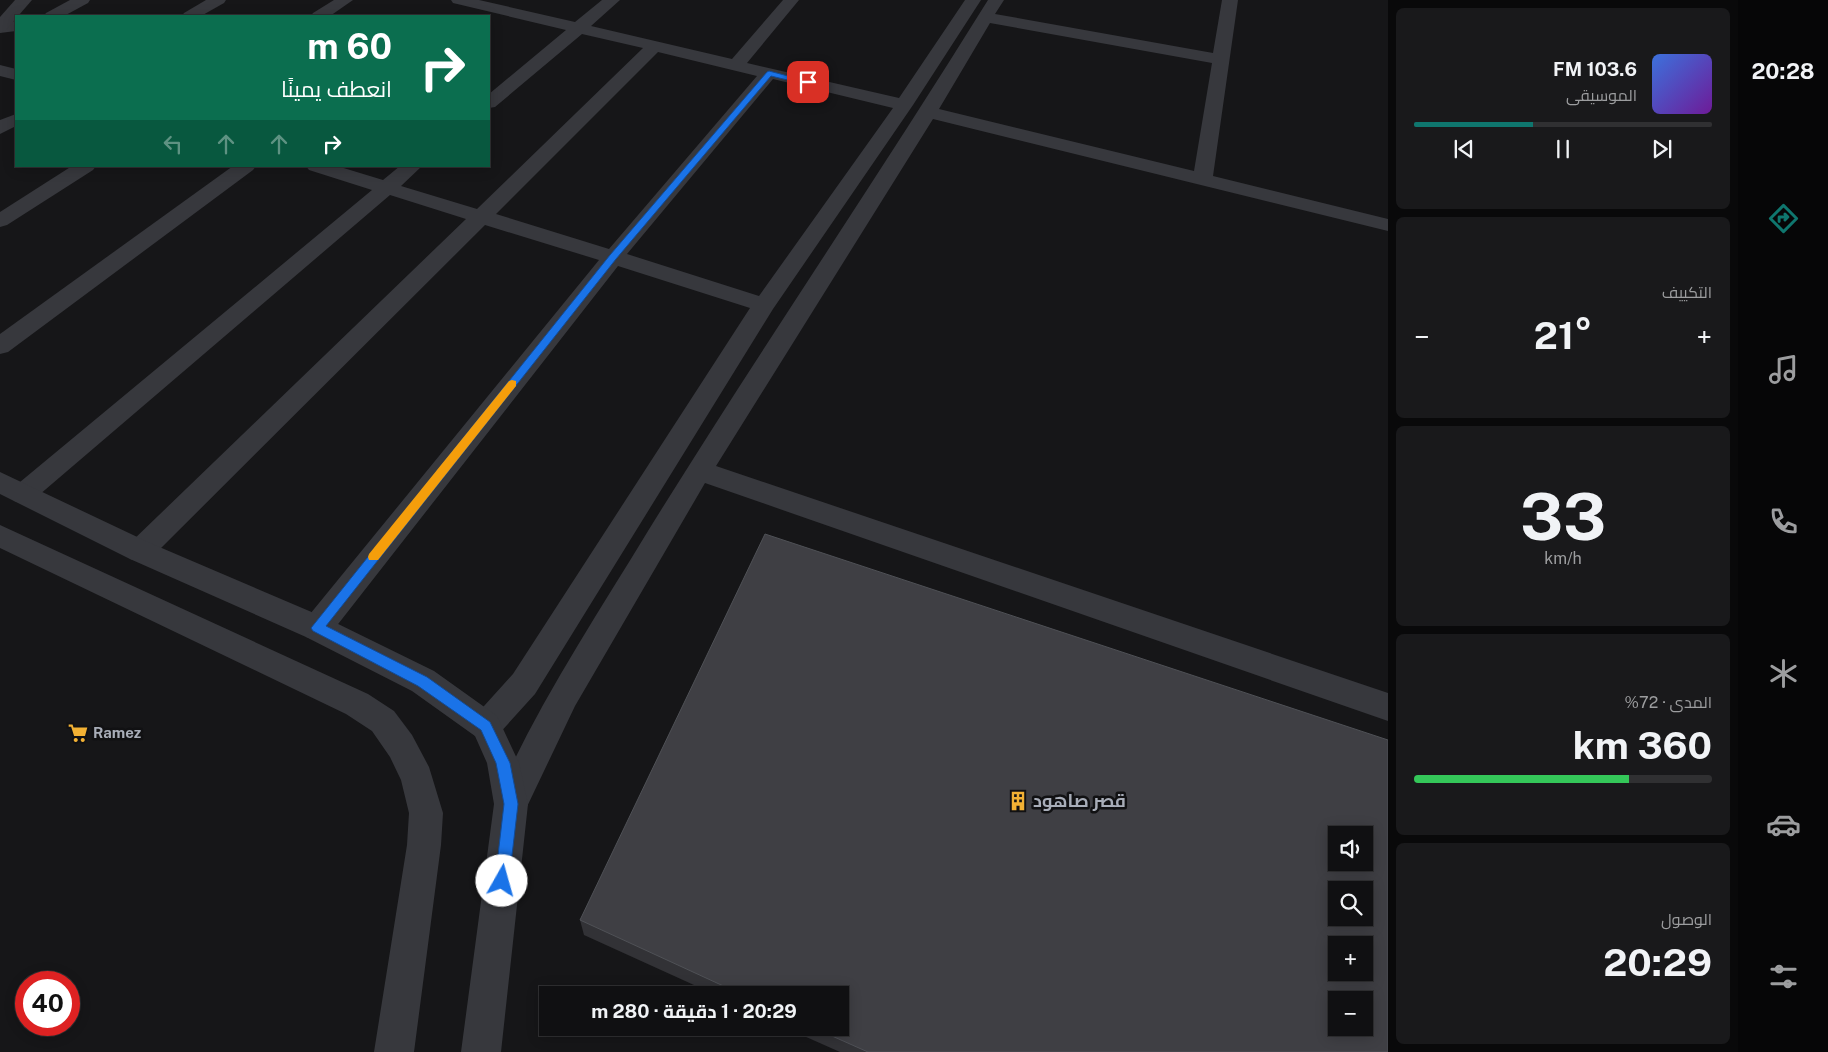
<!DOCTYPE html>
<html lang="ar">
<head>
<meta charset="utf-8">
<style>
  :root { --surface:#101012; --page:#19191b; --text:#f1f3f6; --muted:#9c9d9f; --line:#303032; --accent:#0f766e }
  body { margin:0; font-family:"Public Sans",Cairo,sans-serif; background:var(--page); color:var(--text); direction:rtl; height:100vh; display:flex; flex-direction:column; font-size:19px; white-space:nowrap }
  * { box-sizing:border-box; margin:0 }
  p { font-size:16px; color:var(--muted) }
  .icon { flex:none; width:28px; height:28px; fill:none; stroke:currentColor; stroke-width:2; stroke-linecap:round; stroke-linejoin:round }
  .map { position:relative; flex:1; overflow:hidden; direction:ltr }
  .sheet { display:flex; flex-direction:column; gap:8px; padding:8px; background:#09090a; width:350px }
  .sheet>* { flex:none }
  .hud { position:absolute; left:15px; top:15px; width:475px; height:152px; border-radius:0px; box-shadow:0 2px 12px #0003,0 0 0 1px var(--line); direction:rtl; background:#0b6e4f; color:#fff; overflow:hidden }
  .tools { position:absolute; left:1328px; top:826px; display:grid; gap:10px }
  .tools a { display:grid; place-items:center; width:45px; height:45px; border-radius:0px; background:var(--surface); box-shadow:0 2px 12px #0003,0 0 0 1px var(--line); font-size:25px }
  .speed { position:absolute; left:15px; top:971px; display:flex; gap:10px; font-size:25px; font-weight:700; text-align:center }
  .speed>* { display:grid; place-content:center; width:65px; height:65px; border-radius:50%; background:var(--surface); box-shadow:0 2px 12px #0003,0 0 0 1px var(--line); line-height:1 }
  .speed .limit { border:8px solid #d22; background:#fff; color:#111 }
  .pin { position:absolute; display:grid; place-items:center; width:42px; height:42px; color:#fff; margin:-21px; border-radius:10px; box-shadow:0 2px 8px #0006 }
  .me { position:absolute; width:55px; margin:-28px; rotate:7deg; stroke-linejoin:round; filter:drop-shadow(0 0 4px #0008) }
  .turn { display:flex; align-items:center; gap:18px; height:105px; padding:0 15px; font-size:22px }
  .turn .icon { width:65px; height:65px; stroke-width:2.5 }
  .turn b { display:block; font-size:35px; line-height:42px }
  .lanes { display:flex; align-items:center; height:48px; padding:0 15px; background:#0003; justify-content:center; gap:25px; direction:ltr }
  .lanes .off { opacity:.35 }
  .big { font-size:38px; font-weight:700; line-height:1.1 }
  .sheet .card { flex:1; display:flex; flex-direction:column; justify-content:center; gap:8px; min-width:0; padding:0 18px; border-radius:8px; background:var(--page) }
  .sheet .dial { align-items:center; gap:0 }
  .dial b { font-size:65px; line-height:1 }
  .song { display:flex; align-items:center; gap:15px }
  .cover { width:60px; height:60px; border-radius:8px; background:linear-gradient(135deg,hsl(220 70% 55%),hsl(280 70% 35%)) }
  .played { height:5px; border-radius:2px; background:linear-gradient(90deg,var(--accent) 40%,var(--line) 40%) }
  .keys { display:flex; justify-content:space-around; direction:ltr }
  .heat { display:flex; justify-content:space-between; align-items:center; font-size:28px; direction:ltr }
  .charge { height:8px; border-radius:4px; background:linear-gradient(90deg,#34c759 72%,var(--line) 0) }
  .trip { position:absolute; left:539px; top:986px; width:310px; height:50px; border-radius:0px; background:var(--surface); box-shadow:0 2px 12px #0003,0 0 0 1px var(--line); font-weight:700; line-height:50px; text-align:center; direction:rtl }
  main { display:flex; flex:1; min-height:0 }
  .dock { display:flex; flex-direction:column; width:90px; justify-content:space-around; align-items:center; background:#060607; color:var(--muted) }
  .dock .icon { width:35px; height:35px }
  .dock .current { color:var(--accent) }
  .dock b { font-size:22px; color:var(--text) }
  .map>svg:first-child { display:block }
</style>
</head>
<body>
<main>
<nav class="dock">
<b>20:28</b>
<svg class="icon current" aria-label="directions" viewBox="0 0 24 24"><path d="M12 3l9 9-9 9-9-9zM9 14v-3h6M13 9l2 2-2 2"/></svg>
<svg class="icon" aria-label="music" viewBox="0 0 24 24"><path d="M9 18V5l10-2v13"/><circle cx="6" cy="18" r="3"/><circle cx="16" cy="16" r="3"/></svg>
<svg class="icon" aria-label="phone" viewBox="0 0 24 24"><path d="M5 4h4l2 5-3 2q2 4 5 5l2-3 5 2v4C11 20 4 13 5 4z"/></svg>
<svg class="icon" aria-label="climate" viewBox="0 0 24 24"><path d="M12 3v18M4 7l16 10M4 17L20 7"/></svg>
<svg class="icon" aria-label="car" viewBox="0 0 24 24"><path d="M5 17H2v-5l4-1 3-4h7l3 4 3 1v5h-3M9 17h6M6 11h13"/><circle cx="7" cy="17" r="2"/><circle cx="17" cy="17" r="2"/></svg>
<svg class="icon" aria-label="filters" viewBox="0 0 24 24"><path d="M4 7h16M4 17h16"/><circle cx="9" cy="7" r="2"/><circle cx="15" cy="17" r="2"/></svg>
</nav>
<section class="sheet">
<div class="card">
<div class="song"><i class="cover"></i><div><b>103.6 FM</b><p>الموسيقى</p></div></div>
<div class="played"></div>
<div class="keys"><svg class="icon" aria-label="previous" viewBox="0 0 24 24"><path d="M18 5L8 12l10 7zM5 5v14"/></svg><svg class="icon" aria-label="pause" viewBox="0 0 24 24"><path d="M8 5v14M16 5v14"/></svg><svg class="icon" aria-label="next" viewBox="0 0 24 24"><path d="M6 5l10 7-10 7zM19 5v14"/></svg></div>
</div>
<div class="card"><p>التكييف</p>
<div class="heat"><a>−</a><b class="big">21°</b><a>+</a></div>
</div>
<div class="card dial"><b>33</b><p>km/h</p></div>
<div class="card"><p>المدى · 72%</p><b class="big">360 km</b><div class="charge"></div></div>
<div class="card"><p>الوصول</p><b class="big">20:29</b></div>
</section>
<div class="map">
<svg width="1388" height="1052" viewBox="0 0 1388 1052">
  <rect width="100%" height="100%" fill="#161618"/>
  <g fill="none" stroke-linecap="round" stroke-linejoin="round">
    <!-- minor -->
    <g fill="#37383d" fill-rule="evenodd">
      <path d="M70,0H90L88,3L64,16H44L46,13Z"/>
      <path d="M206,0H226L224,3L201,16H182L184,13Z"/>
      <path d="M334,0H353L330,16H311L313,13Z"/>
      <path d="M451,0H479L575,22L602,0H620L591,26L732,59L783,0H799L747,63L899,98L965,0H981L913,105L773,309L535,694L497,736L486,741L475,736L470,726L475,716L513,674L750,308L618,266L328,637L317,641L306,637L302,628L306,619L599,260L485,225L150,559L140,562L130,559L126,551L130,543L466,219L390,195L32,501L23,504L14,501L10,494L14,487L372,190L309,170L306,166H337L383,180L400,166H422L401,186L477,209L643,48L582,34L495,107L489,108V94L566,30L453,3ZM658,52L757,76L609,249L496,214ZM773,79L893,108L759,296L627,254Z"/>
      <path d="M988,0H1004L995,14L1213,53L1222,0H1238L1213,176L1388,219V231L933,119L716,466L1388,693V721L705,483L575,706L523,815L511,820L499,815L494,804C535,708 594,620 648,531C758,353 879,176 988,0ZM990,23L1212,63L1194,171L939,109Z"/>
      <path d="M16,21V31L0,33V23Z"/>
      <path d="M0,65L16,69V80L0,76Z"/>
      <path d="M16,114V126L0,134V120Z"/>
      <path d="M72,166H96L93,170L7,225L0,227V212Z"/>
      <path d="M233,166H256L253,170L8,352L0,354V334Z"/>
    </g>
    <!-- tertiary -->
    <g fill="#37383d" fill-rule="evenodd">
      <path d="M15,0H32L6,30L0,32V17Z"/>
      <path d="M0,472L150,543L328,619L434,671L497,716L519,763L528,804L501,1052H461L494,804L487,763L475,736L412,691L306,637L130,559L0,494Z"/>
      <path d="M0,525L368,694L394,711L412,735L429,767L443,813L441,845L414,1052H374L407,845L409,813L401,780L390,757L372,731L346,714L0,548Z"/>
    </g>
  </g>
  <!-- wall -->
  <path fill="#323236" d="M580,920L1388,1052H840L786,1028H840V995H716L584,935Z"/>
  <!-- building -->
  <path fill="#3f3f44" stroke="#4f5156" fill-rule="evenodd" d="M765,534L1388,740V1052H868L814,1028H840V995H743L580,920ZM1336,835H1364V862H1336ZM1336,890H1364V918H1336ZM1336,945H1364V972H1336ZM1336,1000H1364V1028H1336Z"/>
  <!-- route -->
  <path fill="#1a73e8" stroke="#114b97" d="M769,71L811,82L808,85L771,76L616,259L326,626L427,677L490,722L510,763L518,804L509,881L507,886L502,888L497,886L495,881L504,804L496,763L481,730L418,686L313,631L311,628L610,255L767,72Z"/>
  <!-- slow -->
  <path fill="#f59e0b" d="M512,380L516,381V386L378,560H369L368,557L369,554L509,381Z"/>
  <!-- icons -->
  <defs>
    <symbol id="supermarket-bare" viewBox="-9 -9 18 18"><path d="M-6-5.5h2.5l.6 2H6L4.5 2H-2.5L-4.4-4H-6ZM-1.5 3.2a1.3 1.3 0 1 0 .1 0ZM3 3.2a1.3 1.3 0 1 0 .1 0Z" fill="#f2b134" stroke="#111113" stroke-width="2.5" paint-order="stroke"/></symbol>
    <symbol id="building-bare" viewBox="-9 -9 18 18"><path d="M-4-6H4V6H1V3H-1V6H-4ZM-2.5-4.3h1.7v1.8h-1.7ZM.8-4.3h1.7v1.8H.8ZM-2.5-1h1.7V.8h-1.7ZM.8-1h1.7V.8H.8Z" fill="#f2b134" stroke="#111113" stroke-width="2.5" paint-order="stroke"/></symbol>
  </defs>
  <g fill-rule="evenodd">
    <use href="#supermarket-bare" x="64" y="719" width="28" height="28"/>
    <use href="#building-bare" x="1004" y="787" width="28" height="28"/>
  </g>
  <g text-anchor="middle" stroke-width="5" stroke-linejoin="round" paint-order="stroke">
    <!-- poi labels -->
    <g font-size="15" font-weight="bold" fill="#a8adb8" stroke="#111113" text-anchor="start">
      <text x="93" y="738">Ramez</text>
    </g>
    <!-- near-poi labels -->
    <g font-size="18" font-weight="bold" fill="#a8adb8" stroke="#111113" text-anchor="start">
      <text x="1033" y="807">قصر صاهود</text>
    </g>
  </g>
</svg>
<div class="tools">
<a><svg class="icon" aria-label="sound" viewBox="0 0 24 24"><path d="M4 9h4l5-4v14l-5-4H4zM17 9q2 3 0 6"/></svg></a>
<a><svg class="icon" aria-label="search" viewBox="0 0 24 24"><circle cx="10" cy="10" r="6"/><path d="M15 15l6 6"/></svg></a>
<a>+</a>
<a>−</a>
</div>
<div class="speed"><div class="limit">40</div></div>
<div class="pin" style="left:808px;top:82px;background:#d93025"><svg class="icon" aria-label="arrive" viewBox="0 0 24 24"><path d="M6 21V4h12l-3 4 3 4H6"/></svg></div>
<svg class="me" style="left:502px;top:881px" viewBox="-20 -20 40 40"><circle r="19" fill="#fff"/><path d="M0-13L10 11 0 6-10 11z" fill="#1a73e8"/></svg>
<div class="trip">20:29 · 1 دقيقة · 280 m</div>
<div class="hud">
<div class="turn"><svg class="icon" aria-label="right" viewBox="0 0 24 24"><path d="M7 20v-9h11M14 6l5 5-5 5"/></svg><div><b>60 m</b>انعطف يمينًا</div></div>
<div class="lanes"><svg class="icon off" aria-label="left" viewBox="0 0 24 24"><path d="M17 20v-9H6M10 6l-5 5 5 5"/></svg><svg class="icon off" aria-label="ahead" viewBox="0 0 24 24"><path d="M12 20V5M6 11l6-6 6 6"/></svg><svg class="icon off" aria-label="ahead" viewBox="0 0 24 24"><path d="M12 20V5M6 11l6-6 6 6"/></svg><svg class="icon" aria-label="right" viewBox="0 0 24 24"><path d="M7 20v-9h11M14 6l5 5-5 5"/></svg></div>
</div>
</div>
</main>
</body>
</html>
